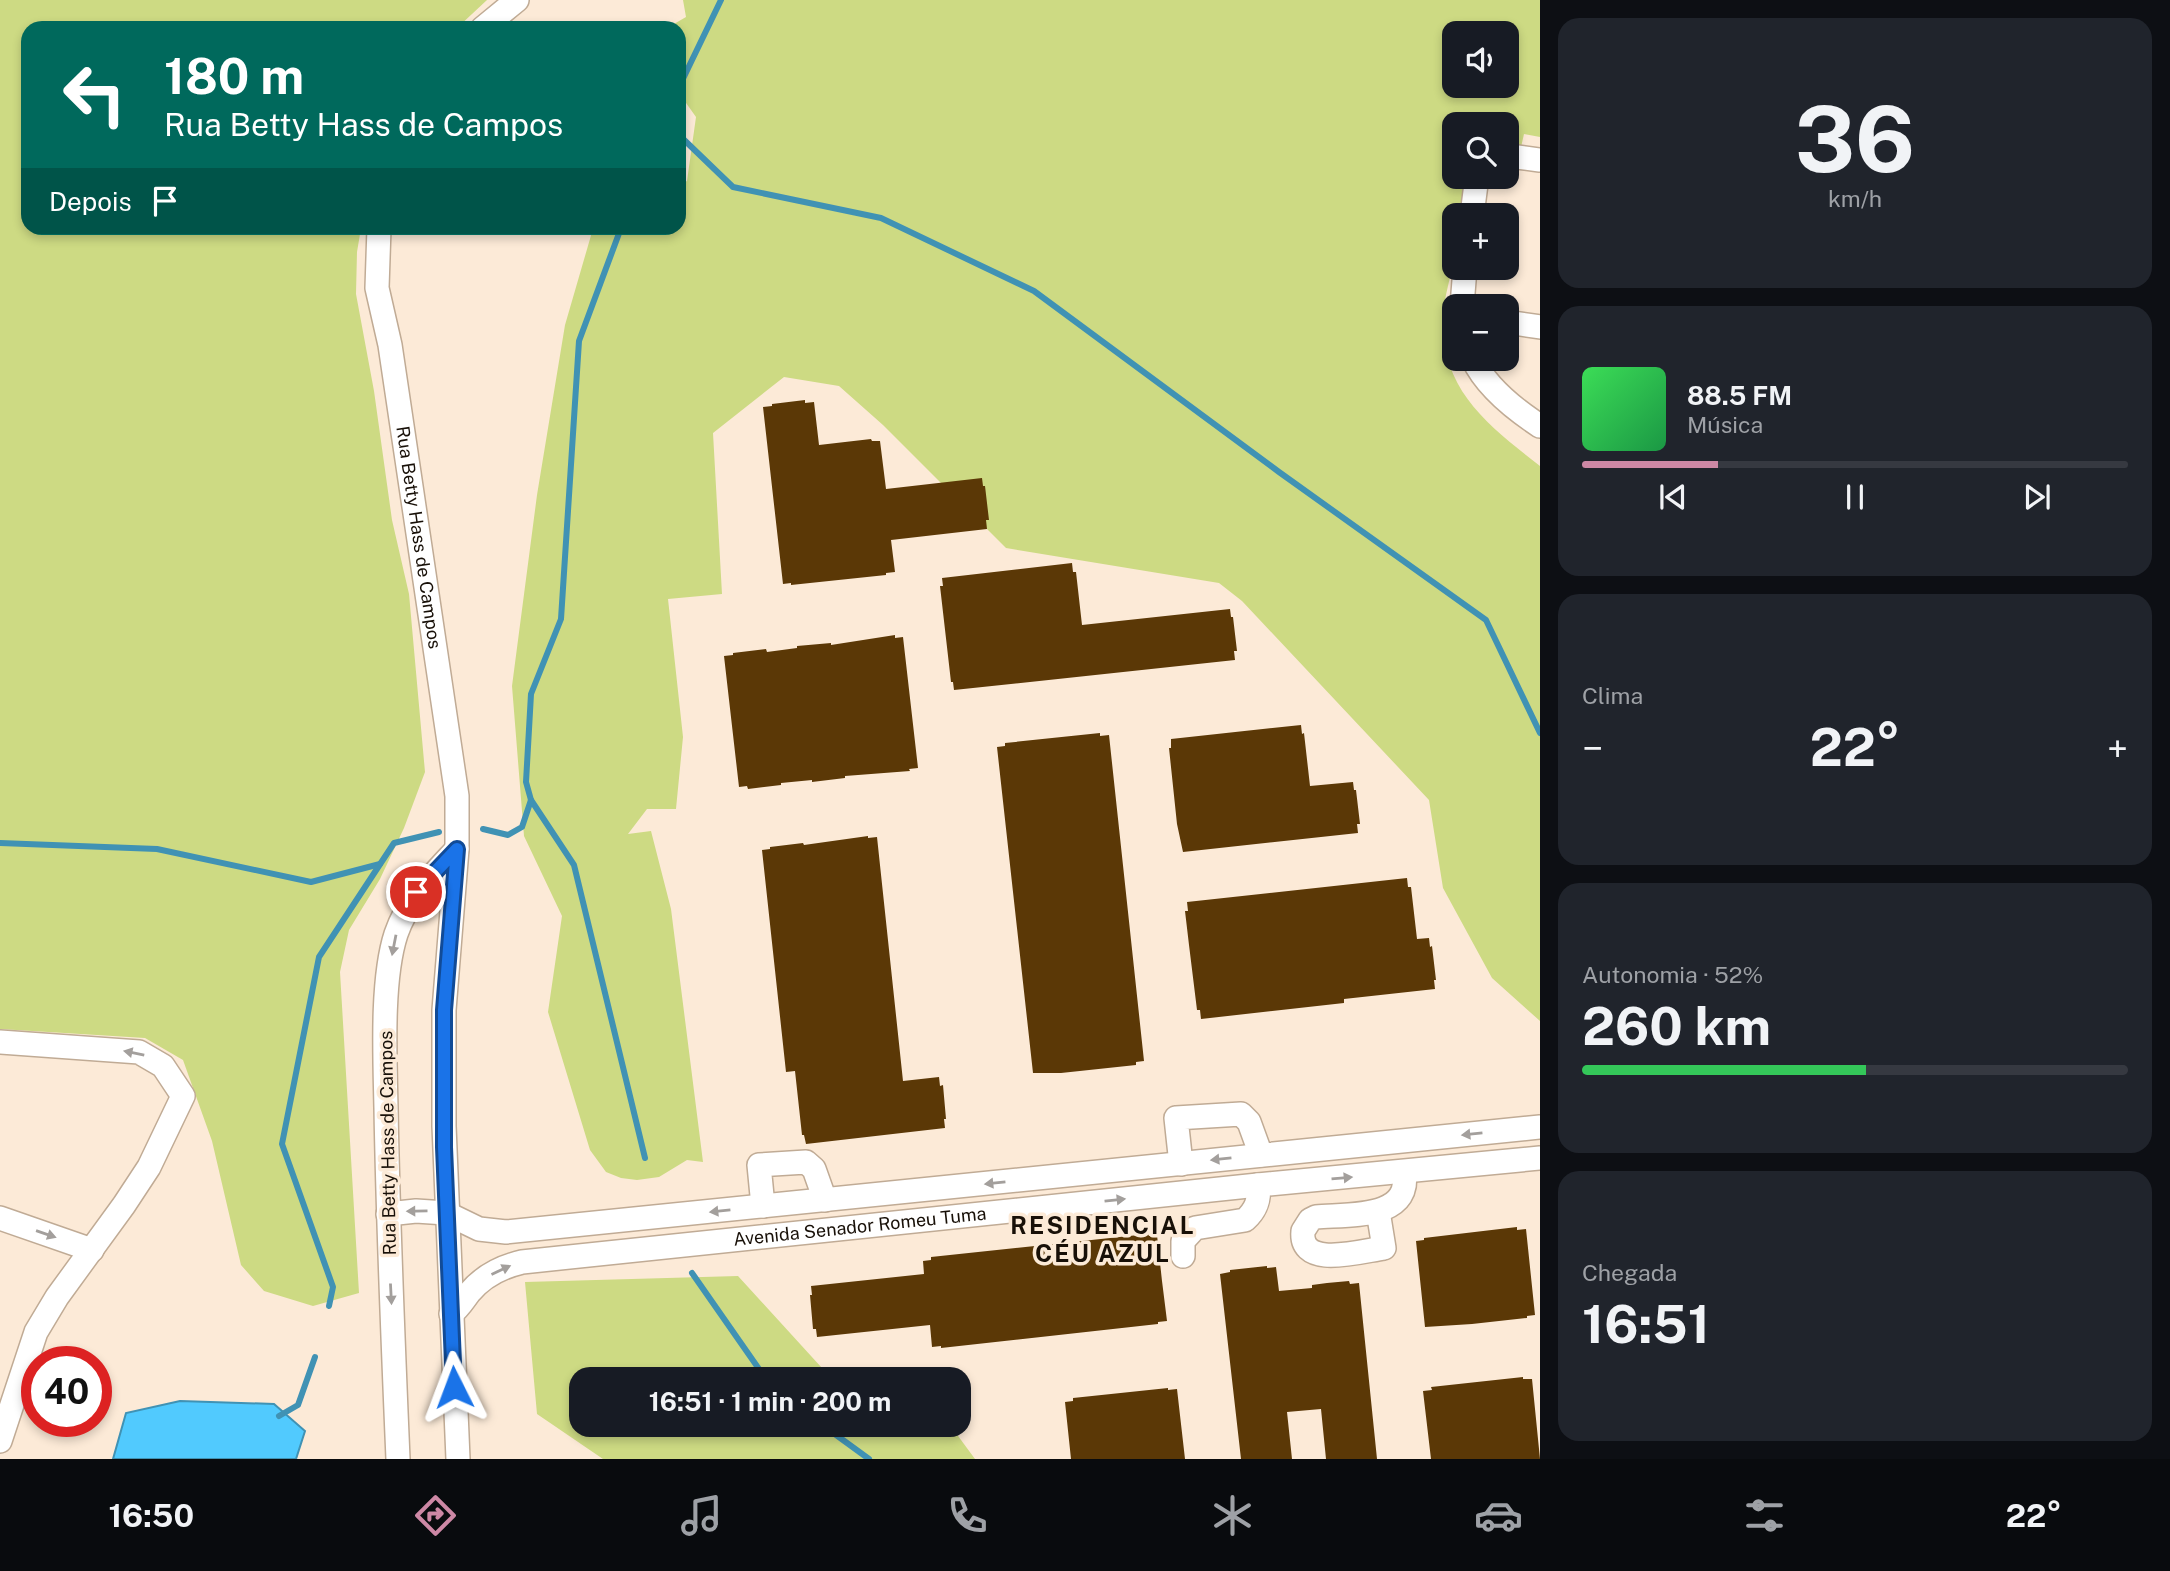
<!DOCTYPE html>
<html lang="pt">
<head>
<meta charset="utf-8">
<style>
  :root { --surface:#171b24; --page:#20242c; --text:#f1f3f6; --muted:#9ea1a6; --line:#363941; --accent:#cd88a5 }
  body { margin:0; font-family:"Public Sans",sans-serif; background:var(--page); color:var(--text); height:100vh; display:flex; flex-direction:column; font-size:26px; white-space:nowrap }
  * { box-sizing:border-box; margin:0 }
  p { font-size:23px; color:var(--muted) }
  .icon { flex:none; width:38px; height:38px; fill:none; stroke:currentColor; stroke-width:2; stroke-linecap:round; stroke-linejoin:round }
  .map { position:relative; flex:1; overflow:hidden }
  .sheet { display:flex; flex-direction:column; gap:18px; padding:18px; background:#0d0f14; width:630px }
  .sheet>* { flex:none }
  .guide { position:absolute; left:21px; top:21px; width:665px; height:214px; border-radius:21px; box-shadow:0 4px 10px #0003; background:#00695c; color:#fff; overflow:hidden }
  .fabs { position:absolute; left:1442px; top:21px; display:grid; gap:14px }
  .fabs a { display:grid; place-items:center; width:77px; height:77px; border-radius:14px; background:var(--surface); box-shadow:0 4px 10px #0003; font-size:35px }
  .speed { position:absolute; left:21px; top:1346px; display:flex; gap:14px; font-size:35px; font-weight:700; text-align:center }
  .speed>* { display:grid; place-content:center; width:91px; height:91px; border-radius:50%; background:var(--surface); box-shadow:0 4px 10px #0003; line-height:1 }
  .speed .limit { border:10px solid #d22; background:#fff; color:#111 }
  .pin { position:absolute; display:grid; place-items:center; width:60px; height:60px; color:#fff; margin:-30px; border:4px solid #fff; border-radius:50%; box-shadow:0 2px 7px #0007 }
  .me { position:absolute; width:77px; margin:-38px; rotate:357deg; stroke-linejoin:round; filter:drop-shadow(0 0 5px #0008) }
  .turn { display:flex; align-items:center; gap:24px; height:147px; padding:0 28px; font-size:32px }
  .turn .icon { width:91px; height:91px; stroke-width:2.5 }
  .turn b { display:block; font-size:49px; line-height:60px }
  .then { display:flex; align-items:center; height:66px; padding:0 28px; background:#0003; gap:14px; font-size:26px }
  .big { font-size:52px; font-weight:700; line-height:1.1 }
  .sheet .tile { flex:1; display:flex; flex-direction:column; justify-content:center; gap:10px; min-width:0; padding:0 24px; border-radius:21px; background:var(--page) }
  .sheet .dial { align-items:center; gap:0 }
  .dial b { font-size:91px; line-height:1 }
  .song { display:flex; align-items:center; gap:21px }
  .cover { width:84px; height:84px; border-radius:10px; background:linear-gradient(135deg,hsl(130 70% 55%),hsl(140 70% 35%)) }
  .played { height:7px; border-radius:4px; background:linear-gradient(90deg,var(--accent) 25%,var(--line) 25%) }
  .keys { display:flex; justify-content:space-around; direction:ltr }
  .heat { display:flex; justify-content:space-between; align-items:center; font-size:38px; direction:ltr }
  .charge { height:10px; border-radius:5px; background:linear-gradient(90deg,#34c759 52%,var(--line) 0) }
  .trip { position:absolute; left:569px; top:1367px; width:402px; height:70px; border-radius:21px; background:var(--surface); box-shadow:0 4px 10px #0003; font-weight:700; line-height:70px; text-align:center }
  .dock { display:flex; height:112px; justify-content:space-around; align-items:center; background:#090b0e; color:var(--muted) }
  .dock .icon { width:49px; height:49px }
  .dock .active { color:var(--accent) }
  .dock b { font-size:32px; color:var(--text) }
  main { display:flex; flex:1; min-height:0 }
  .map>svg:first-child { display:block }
</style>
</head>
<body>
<main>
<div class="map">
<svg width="1540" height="1459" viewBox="0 0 1540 1459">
  <rect width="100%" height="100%" fill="#fcead7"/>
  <!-- green -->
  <g fill="#cdda83" fill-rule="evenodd">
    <path d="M0,0H487L457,28H28V228H361L357,252L356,294L374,391L392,520L409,594L425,772L404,828L380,879L349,930L340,972L359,1293L313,1306L264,1291L241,1265L212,1141L183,1060L145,1038L0,1029Z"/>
    <path d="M683,0H1540V137L1524,134L1519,156L1507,158V124H1454V177H1474L1462,215H1454C1454,229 1456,244 1454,258C1451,277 1444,297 1443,316C1440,390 1488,425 1540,466V1021L1492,978L1443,888L1429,800L1242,601L1219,583L1006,548L883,425L839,386L784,377L713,433L722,594L668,599L683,737L676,809H647L628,834L651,831L671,909L703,1162L687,1160L659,1177L637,1180L621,1178L606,1172L590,1150L548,1012L562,916L524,836L512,686L537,495L565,325L592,232L600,228H679V185L687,181L696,117L679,93V28H667L686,17ZM1454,33H1507V86H1454Z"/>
    <path d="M738,1276L832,1379H581V1424L950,1425L975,1459H603L537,1414L525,1282Z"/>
  </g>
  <!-- water -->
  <path fill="#51cafe" stroke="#4092b4" stroke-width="2" d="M180,1401L274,1404L305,1431L296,1459H113L126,1413Z"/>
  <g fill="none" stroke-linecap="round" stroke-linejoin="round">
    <!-- stream -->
    <g stroke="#4092b4" stroke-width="6">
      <path d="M679,87L721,0"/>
      <path d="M679,135L733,187L881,218L1034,291L1279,472L1486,620L1540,733"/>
      <path d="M531,800L574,865L645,1158"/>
      <path d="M483,829L508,835L522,827L531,800L526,782L531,694L561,619L579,341L621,228"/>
      <path d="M0,843L157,849L311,882L380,864"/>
      <path d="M692,1273L766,1379"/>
      <path d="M329,1306L333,1287L282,1144L319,957L394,843L439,832"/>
      <path d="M279,1416L298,1405L315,1357"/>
      <path d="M821,1424L869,1459"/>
    </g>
  </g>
  <!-- building -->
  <g fill="#5b3806">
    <path d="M805,400V403L814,402L819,445L871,439L872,441H880L886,489L982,478L983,486H985L989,520H986L987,529L891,540L895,572L886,573V575L791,585V583L783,584L763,407L772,406V404Z"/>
    <path d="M1072,563L1073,572H1076L1082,625L1230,609L1231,617H1233L1237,651H1234L1235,660L954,690L953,682H951L940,586H943L942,578Z"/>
    <path d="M895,635V638L903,637L918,768L909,769L910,771L845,776V778L812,782V780L781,783V785L748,789L747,786L739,787L724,656L733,655V653L766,649L767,652L797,648V646L831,643V645Z"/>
    <path d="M1301,725L1302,734L1304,733L1310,786L1353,782L1354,790H1356L1360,824H1357L1358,833L1183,852L1177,824L1169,748H1171V739Z"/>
    <path d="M1100,733V736L1109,735L1144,1061L1136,1062V1065L1061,1073H1033L997,747L1005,746V743Z"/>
    <path d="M868,836V838L877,837L903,1081L939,1077L940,1086L943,1085L946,1119H944L945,1128L806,1144L804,1135H802L795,1071L786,1072L762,850L770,849V847L803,843L804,845Z"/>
    <path d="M1407,878L1408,887H1411L1417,939L1429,938L1430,947L1432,946L1436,980H1434L1435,989L1344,999V1003L1201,1019L1200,1010H1197L1189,945L1185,911H1188L1187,902Z"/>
    <path d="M1517,1227V1230L1526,1229L1535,1315L1527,1316V1318L1472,1324L1425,1327L1416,1241L1424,1240V1238Z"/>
    <path d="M1148,1234L1149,1236L1157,1235L1162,1281L1167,1321L1158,1322V1324L941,1348V1346L932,1347L930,1325L817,1337L816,1329H813L810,1295H812L811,1286L924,1274L923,1261L931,1260V1257Z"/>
    <path d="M1267,1266V1268L1276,1267L1279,1291L1312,1288V1285L1327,1283L1349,1281L1350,1284L1359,1283L1377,1459H1326L1321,1409L1287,1412L1292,1459H1241L1220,1274L1230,1272V1270Z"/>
    <path d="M1523,1377V1379H1532L1540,1459H1431L1423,1391L1432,1390L1431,1387Z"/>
    <path d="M1168,1388V1390L1177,1389L1185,1459H1071L1065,1402L1073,1401V1398Z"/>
  </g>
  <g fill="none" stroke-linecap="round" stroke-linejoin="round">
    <defs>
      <g id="minor">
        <path d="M483,28L517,0"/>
        <path d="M1507,159L1517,157L1540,160"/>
        <path d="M1472,215L1476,184L1480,177"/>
        <path id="s1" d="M379,228L377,288L390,345L457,796V849L444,1010V1126L458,1459"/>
        <path d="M1462,306L1465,268"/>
        <path d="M1507,322L1540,327"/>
        <path d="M1473,359C1486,387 1514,409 1540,426"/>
        <path d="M0,1042L139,1052L163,1066L183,1096L149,1167L124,1205L57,1297L36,1332L0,1441"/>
        <path d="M1181,1164L1176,1118L1241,1114L1249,1122L1261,1155"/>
        <path d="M763,1206L759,1165L806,1162L814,1169L825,1200"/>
        <path d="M1378,1211L1384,1248C1361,1251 1299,1270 1303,1231L1310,1220L1316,1217C1348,1214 1412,1220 1404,1172"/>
        <path d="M388,1214L416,1211L446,1213L479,1229L506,1232L1540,1127"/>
        <path d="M0,1218L92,1250"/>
        <path d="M1183,1256V1241L1195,1228L1245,1220C1256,1210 1260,1200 1258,1185"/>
        <path id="s2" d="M451,1314C459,1308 463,1301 469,1293C483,1276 501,1267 522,1262L1258,1185L1540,1158"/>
        <path d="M398,1459C393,1342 388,1225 386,1108C385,1059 381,980 396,934C408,899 433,875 457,849"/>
      </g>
    </defs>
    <!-- minor casing -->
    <use href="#minor" stroke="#c0ab95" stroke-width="26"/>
    <!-- minor -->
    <use href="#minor" stroke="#fff" stroke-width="23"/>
  </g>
  <!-- one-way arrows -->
  <defs><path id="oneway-solid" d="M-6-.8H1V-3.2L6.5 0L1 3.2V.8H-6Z" transform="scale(1.75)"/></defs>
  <g fill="#a39f9c">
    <use href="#oneway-solid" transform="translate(394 945) rotate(101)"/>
    <use href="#oneway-solid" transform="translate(134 1053) rotate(-168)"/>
    <use href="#oneway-solid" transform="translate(1472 1134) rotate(174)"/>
    <use href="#oneway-solid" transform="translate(1221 1159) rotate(174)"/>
    <use href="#oneway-solid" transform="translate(1342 1178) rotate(-5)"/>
    <use href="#oneway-solid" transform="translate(995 1183) rotate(174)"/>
    <use href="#oneway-solid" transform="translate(1115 1200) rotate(-6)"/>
    <use href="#oneway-solid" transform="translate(417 1211) rotate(179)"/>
    <use href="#oneway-solid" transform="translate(720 1211) rotate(174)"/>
    <use href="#oneway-solid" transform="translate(46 1234) rotate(19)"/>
    <use href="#oneway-solid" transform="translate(501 1270) rotate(-25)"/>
    <use href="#oneway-solid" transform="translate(391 1294) rotate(87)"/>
  </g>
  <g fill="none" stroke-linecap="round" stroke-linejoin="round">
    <defs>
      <path id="route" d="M416,892L457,849L444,1010V1147L454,1387"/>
    </defs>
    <!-- route casing -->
    <use href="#route" stroke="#114b97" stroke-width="18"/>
    <!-- route -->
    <use href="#route" stroke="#1a73e8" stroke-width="12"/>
  </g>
  <g text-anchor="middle" stroke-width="7" stroke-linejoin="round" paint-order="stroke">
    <!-- street labels -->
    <g font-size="18" fill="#181008" stroke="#fcead7">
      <text dy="6" stroke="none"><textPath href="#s1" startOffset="313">Rua Betty Hass de Campos</textPath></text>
      <text transform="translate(388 1143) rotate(-91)" y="6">Rua Betty Hass de Campos</text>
      <text dy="6" stroke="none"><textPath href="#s2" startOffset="430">Avenida Senador Romeu Tuma</textPath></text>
    </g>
    <!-- district labels -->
    <g font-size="24" font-weight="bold" letter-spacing="2" fill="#181008" stroke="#fcead7">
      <text x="1103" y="1234">RESIDENCIAL<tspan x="1103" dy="28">CÉU AZUL</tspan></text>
    </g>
  </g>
</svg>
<div class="fabs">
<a><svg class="icon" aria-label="sound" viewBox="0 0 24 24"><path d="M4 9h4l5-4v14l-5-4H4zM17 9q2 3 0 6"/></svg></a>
<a><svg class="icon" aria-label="search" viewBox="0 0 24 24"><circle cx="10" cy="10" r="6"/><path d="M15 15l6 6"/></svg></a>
<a>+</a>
<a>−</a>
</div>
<div class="speed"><div class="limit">40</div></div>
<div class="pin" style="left:416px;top:892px;background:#d93025"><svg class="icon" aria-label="arrive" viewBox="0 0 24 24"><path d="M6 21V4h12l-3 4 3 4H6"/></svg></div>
<svg class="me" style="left:454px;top:1387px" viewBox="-20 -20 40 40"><path d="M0-17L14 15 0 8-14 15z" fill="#1a73e8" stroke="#fff" stroke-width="4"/></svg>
<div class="trip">16:51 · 1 min · 200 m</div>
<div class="guide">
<div class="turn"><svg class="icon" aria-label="left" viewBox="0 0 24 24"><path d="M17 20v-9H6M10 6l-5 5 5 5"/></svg><div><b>180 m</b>Rua Betty Hass de Campos</div></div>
<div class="then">Depois<svg class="icon" aria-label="arrive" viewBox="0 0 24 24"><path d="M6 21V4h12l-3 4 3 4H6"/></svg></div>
</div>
</div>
<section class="sheet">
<div class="tile dial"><b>36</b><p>km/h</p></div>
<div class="tile">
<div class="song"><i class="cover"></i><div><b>88.5 FM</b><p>Música</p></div></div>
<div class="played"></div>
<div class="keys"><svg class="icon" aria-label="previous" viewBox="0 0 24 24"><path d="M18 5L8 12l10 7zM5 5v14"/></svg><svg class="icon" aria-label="pause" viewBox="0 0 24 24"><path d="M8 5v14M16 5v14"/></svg><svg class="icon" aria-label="next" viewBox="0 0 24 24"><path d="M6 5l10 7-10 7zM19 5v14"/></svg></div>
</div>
<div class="tile"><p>Clima</p>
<div class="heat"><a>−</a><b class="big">22°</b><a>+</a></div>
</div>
<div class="tile"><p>Autonomia · 52%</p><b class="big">260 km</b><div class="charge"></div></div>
<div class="tile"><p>Chegada</p><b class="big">16:51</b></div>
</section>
</main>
<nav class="dock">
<b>16:50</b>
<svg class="icon active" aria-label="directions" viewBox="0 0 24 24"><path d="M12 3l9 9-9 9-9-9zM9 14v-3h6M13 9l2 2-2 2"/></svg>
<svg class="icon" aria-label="music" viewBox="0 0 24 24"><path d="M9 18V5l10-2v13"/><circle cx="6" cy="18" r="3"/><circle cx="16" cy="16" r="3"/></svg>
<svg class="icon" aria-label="phone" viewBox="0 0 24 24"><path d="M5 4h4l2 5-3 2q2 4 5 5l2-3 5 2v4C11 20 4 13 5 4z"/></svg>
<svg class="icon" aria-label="climate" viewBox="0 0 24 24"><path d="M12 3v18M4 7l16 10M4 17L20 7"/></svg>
<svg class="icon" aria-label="car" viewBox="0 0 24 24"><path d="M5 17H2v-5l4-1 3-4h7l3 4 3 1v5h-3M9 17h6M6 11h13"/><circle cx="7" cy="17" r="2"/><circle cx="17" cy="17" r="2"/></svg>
<svg class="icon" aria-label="filters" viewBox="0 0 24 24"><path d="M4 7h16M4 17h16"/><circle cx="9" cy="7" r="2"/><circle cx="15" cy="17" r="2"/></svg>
<b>22°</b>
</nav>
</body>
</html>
